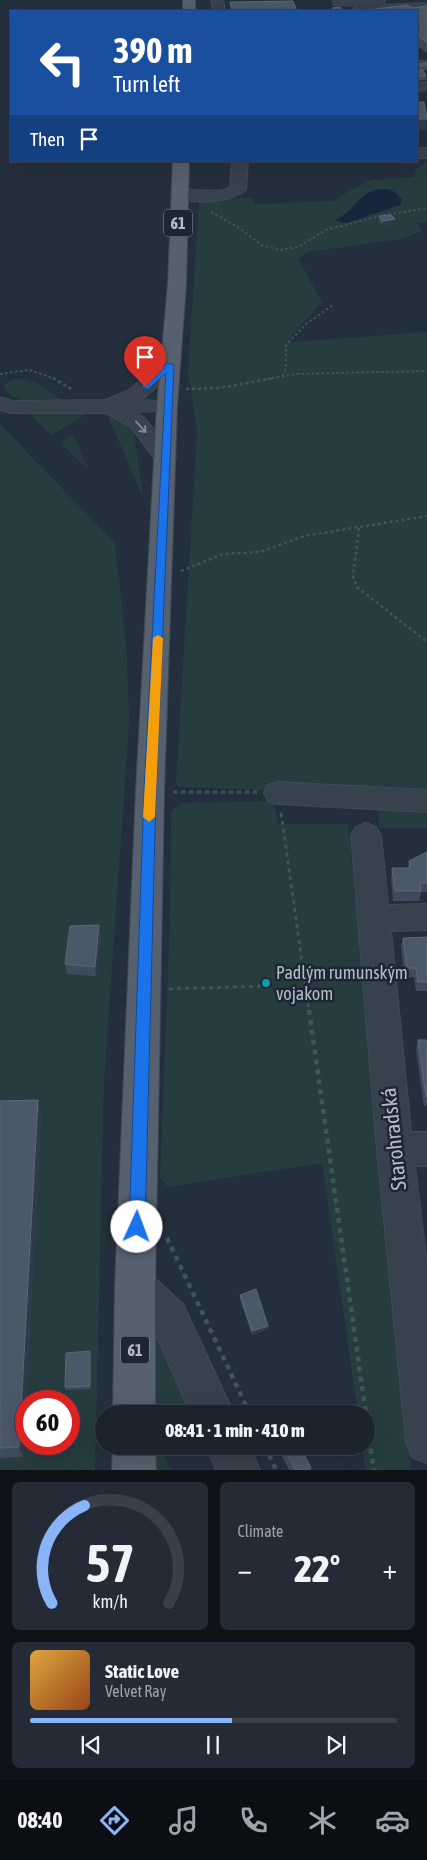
<!DOCTYPE html>
<html lang="en">
<head>
<meta charset="utf-8">
<style>
  :root { --surface:#1b232e; --page:#242b36; --text:#f1f3f6; --muted:#a0a4aa; --line:#39404a; --accent:#8ab4f8 }
  body { margin:0; font-family:"Asap Condensed",sans-serif; background:var(--page); color:var(--text); height:100vh; display:flex; flex-direction:column; font-size:19px; white-space:nowrap }
  * { box-sizing:border-box; margin:0 }
  p { font-size:16px; color:var(--muted) }
  .icon { flex:none; width:28px; height:28px; fill:none; stroke:currentColor; stroke-width:2; stroke-linecap:round; stroke-linejoin:round }
  .map { position:relative; height:1470px; overflow:hidden }
  .drawer { display:flex; flex-direction:column; gap:12px; padding:12px; background:#0f1319; flex:1 }
  .drawer>* { flex:none }
  .top-card { position:absolute; left:10px; top:10px; width:408px; height:152px; border-radius:0px; box-shadow:0 5px 20px #0002,0 0 0 1px var(--line); background:#1a4fa0; color:#fff; overflow:hidden }
  .speed { position:absolute; left:15px; top:1390px; display:flex; gap:10px; font-size:25px; font-weight:700; text-align:center }
  .speed>* { display:grid; place-content:center; width:65px; height:65px; border-radius:50%; background:var(--surface); box-shadow:0 5px 20px #0002,0 0 0 1px var(--line); line-height:1 }
  .speed .limit { border:8px solid #d22; background:#fff; color:#111 }
  .pin { position:absolute; display:grid; place-items:center; width:42px; height:42px; color:#fff; margin:-51px -21px; border-radius:50% 50% 50% 0; rotate:-45deg; box-shadow:0 0 5px #0007 }
  .pin .icon { rotate:45deg }
  .me { position:absolute; width:55px; margin:-28px; rotate:2deg; stroke-linejoin:round; filter:drop-shadow(0 0 4px #0008) }
  .turn { display:flex; align-items:center; gap:18px; height:105px; padding:0 20px; font-size:22px }
  .turn .icon { width:65px; height:65px; stroke-width:2.5 }
  .turn b { display:block; font-size:35px; line-height:42px }
  .then { display:flex; align-items:center; height:48px; padding:0 20px; background:#0003; gap:10px; font-size:19px }
  .big { font-size:38px; font-weight:800; line-height:1.1 }
  .drawer .card { flex:1; display:flex; flex-direction:column; justify-content:center; gap:8px; min-width:0; padding:0 18px; border-radius:8px; background:var(--page) }
  .drawer .dial { align-items:center; gap:0 }
  .dial svg { height:130px; overflow:visible; fill:none; stroke:var(--line); stroke-width:7; stroke-linecap:round; text-anchor:middle }
  .dial text { fill:var(--text); stroke:none }
  .song { display:flex; align-items:center; gap:15px }
  .cover { width:60px; height:60px; border-radius:8px; background:linear-gradient(135deg,hsl(40 70% 55%),hsl(20 70% 35%)) }
  .played { height:5px; border-radius:2px; background:linear-gradient(90deg,var(--accent) 55%,var(--line) 55%) }
  .keys { display:flex; justify-content:space-around; direction:ltr }
  .heat { display:flex; justify-content:space-between; align-items:center; font-size:28px; direction:ltr }
  .drawer .tiles { flex:1; display:grid; gap:12px; grid-template-columns:1fr 1fr }
  .card:last-child { grid-column:span 2 }
  .trip { position:absolute; left:95px; top:1405px; width:280px; height:50px; border-radius:25px; background:var(--surface); box-shadow:0 5px 20px #0002,0 0 0 1px var(--line); font-weight:800; line-height:50px; text-align:center }
  .dock { display:flex; height:80px; justify-content:space-around; align-items:center; background:#0b0e12; color:var(--muted) }
  .dock .icon { width:35px; height:35px }
  .dock .current { color:var(--accent) }
  .dock b { font-size:22px; color:var(--text) }
  .map>svg:first-child { display:block }
</style>
</head>
<body>
<div class="map">
<svg width="427" height="1470" viewBox="0 0 427 1470">
  <rect width="100%" height="100%" fill="#242f3e"/>
  <!-- green -->
  <g fill="#263c3f" fill-rule="evenodd">
    <path d="M427,162V222L417,223L422,231L401,239L308,252L298,259L322,302L289,339L292,342L427,332V828H379L377,795L179,787L176,783L197,432L188,372L199,202L206,199L253,198L254,204L334,201L347,192L371,180L414,177L416,169Z"/>
    <path d="M16,379C36,379 47,389 62,401C43,401 16,406 4,388V384Z"/>
    <path d="M29,414H86L52,435Z"/>
    <path d="M108,416C120,419 128,422 134,433L143,498Z"/>
    <path d="M0,424L115,543L127,655L129,724L104,1082L95,1470H0ZM26,1401H69V1444H26Z"/>
    <path d="M73,434L88,469L62,445V441Z"/>
    <path d="M274,801L278,824H348L411,1470H366L362,1446H366V1414H358L322,1163L168,1187L160,1177L170,917L171,811L183,803Z"/>
    <path d="M155,1333L192,1414H150L149,1338Z"/>
    <path d="M150,1446H180L164,1456L170,1470H151Z"/>
  </g>
  <!-- water -->
  <path fill="#17263c" d="M381,189C392,189 396,191 402,200L400,205L347,223L336,221L335,220C355,212 359,191 381,189Z"/>
  <g fill="none" stroke-linecap="round" stroke-linejoin="round">
    <defs>
      <g id="minor">
        <path d="M211,0H223L225,11H213Z"/>
        <path d="M333,0H385L384,5L425,3L427,4V10L354,11L353,9L358,6L334,5Z"/>
        <rect x="416" y="61" width="11" height="8"/>
        <path d="M427,82V90L416,91V83Z"/>
        <rect x="416" y="148" width="11" height="10"/>
        <path d="M232,161H248L246,189C237,202 181,207 172,194C180,183 215,197 230,187Z"/>
        <path d="M170,359L177,361L180,365L177,369L141,400L174,402L177,406L174,410L135,412L144,418L173,452L176,457L173,462L165,463L157,462L130,426L106,413H11L0,410V397L13,401L105,400L128,391L163,361Z"/>
        <path d="M278,782L427,790V812L278,804L268,801L264,793L268,785Z"/>
        <path d="M366,823L376,827L381,835L388,905L427,904V930L391,931L411,1132H427V1166H415L427,1265V1463L412,1457L406,1442L377,1149L351,835L356,827Z"/>
        <path d="M135,1267L149,1273L183,1304L234,1414H191L155,1332L121,1301L115,1287L121,1273Z"/>
        <path d="M206,1446H249L260,1470H216Z"/>
      </g>
      <g id="major">
        <rect x="183" y="0" width="12" height="11"/>
        <path d="M173,161H189L186,284L177,406L164,791L155,1287V1414H113L115,1287L136,791L157,406L168,284Z"/>
        <path d="M113,1446H155L156,1470H112Z"/>
      </g>
    </defs>
    <!-- minor casing -->
    <use href="#minor" stroke="#414a57" stroke-width="2"/>
    <!-- major casing -->
    <use href="#major" stroke="#414a57" stroke-width="2"/>
    <!-- path-far3 -->
    <g stroke="#3f5557" stroke-width="2" stroke-dasharray="2.5 2.5" stroke-linecap="butt">
      <path d="M211,212L238,227L262,245L279,250L298,247L326,230L384,215L427,208"/>
      <path d="M0,374L29,370L56,379"/>
      <path d="M283,376L286,368V345L306,324L333,305"/>
      <path d="M267,379L296,374L427,371"/>
    </g>
    <!-- path-far2 -->
    <g stroke="#3f5557" stroke-width="2.5" stroke-dasharray="3 3" stroke-linecap="butt">
      <path d="M53,378L73,390"/>
      <path d="M186,389L220,388L274,378"/>
      <path d="M359,528L353,576L357,587L427,642"/>
      <path d="M181,571L223,554L260,552L304,536L427,516"/>
    </g>
    <!-- path-far1 -->
    <g stroke="#3f5557" stroke-width="3" stroke-dasharray="4 4" stroke-linecap="butt">
      <path d="M173,792H257"/>
      <path d="M281,813L309,1011"/>
      <path d="M169,989L261,986"/>
    </g>
    <!-- path -->
    <g stroke="#3f5557" stroke-width="4.5" stroke-dasharray="5 5" stroke-linecap="butt">
      <path d="M309,1010L366,1414"/>
      <path d="M167,1238L250,1414"/>
      <path d="M366,1419L374,1470"/>
      <path d="M265,1446L276,1470"/>
    </g>
    <!-- minor -->
    <use href="#minor" fill="#38414e" fill-rule="evenodd"/>
    <!-- major -->
    <use href="#major" fill="#56606e" fill-rule="evenodd"/>
  </g>
  <!-- wall -->
  <g fill="#3f4b5c">
    <path d="M427,6V53L416,46V11H375V9L413,8Z"/>
    <path d="M419,63H427V70H420L419,67Z"/>
    <path d="M416,70L426,76V80H416Z"/>
    <path d="M379,216L394,224L382,225L379,221Z"/>
    <path d="M427,852V892H421L419,901H393L391,878L392,868H408L409,861Z"/>
    <path d="M99,925L101,935L96,976L67,974L65,964Z"/>
    <path d="M427,937V991H416L414,977L405,978L401,947L403,938Z"/>
    <path d="M418,1040H427V1105L424,1106L416,1049Z"/>
    <path d="M38,1100L41,1115L23,1457L0,1458V1101Z"/>
    <path d="M240,1295L268,1329L252,1335L240,1299Z"/>
    <path d="M90,1351L91,1355V1389L66,1390L65,1387Z"/>
    <path d="M282,1446H300L311,1468V1470H289L281,1454Z"/>
  </g>
  <!-- shaded-wall -->
  <g fill="#2f3b4b">
    <path d="M416,119H427L426,130L416,131Z"/>
    <path d="M395,219L394,224L382,225L383,221Z"/>
    <path d="M99,925L101,935L96,976L95,967Z"/>
    <path d="M38,1100L41,1115L23,1457L19,1447Z"/>
    <path d="M268,1326V1329L252,1335V1331Z"/>
    <path d="M90,1351L91,1355V1389L90,1386Z"/>
  </g>
  <!-- building -->
  <g fill="#4b5868" stroke="#5c6777">
    <path d="M293,1L297,11H232L230,2Z"/>
    <path d="M407,5L413,8L427,6V42L416,35V11H378L375,9Z"/>
    <path d="M340,7L342,10L333,11L332,8Z"/>
    <path d="M419,63H427V66H420Z"/>
    <path d="M416,70H423L426,76H416Z"/>
    <path d="M416,102H424L427,119H416Z"/>
    <path d="M391,215L395,219L383,221L379,216Z"/>
    <path d="M427,852V883H420L421,891H395L392,868H410L409,861Z"/>
    <path d="M99,925L95,967L65,964L70,926Z"/>
    <path d="M427,937V982H418L416,968H407L403,938Z"/>
    <path d="M418,1040H427V1097H426Z"/>
    <path d="M38,1100L19,1447L0,1448V1101Z"/>
    <path d="M256,1289L268,1326L252,1331L240,1295Z"/>
    <path d="M90,1351V1386L65,1387L66,1353Z"/>
    <path d="M283,1446H300L311,1468L307,1470H295Z"/>
  </g>
  <!-- one-way arrows -->
  <defs><path id="oneway-shaft" d="M-6 0H5M1.5-3L5.5 0L1.5 3" fill="none" stroke-width="1.6" stroke-linecap="round" stroke-linejoin="round" transform="scale(1.25)"/></defs>
  <use stroke="#7c8592" href="#oneway-shaft" transform="translate(141 427) rotate(48)"/>
  <!-- route -->
  <path fill="#1a73e8" stroke="#114b97" d="M167,363L174,365L156,792L145,1227L143,1233L137,1235L131,1233L129,1227L144,792L166,373L148,389L141,387Z"/>
  <!-- slow -->
  <path fill="#f59e0b" d="M158,635L163,638L155,817L149,822L143,817L153,638Z"/>
  <!-- markers -->
  <circle fill="#0f9aa8" stroke="#1d2633" stroke-width="2" cx="266" cy="983" r="5"/>
  <g text-anchor="middle" stroke-width="5" stroke-linejoin="round" paint-order="stroke">
    <!-- shield labels -->
    <g fill="#1d2633" stroke="#878f9c" stroke-width="1">
      <rect x="164" y="209.5" width="28" height="27" rx="4"/>
      <rect x="121" y="1336.5" width="28" height="27" rx="4"/>
    </g>
    <g font-size="16" font-weight="bold" fill="#b4bcc9">
      <text x="178" y="229">61</text>
      <text x="135" y="1356">61</text>
    </g>
    <!-- poi labels -->
    <g font-size="18" fill="#b4bcc9" stroke="#1d2633" text-anchor="start">
      <text x="276" y="979">Padlým rumunským<tspan x="276" dy="21">vojakom</tspan></text>
    </g>
    <!-- near-street labels -->
    <g font-size="21" fill="#b4bcc9" stroke="#1d2633">
      <text transform="translate(394 1139) rotate(-96)" y="7">Starohradská</text>
    </g>
  </g>
</svg>
<div class="speed"><div class="limit">60</div></div>
<div class="pin" style="left:145px;top:387px;background:#d93025"><svg class="icon" aria-label="arrive" viewBox="0 0 24 24"><path d="M6 21V4h12l-3 4 3 4H6"/></svg></div>
<svg class="me" style="left:137px;top:1227px" viewBox="-20 -20 40 40"><circle r="19" fill="#fff"/><path d="M0-13L10 11 0 6-10 11z" fill="#1a73e8"/></svg>
<div class="trip">08:41 · 1 min · 410 m</div>
<div class="top-card">
<div class="turn"><svg class="icon" aria-label="left" viewBox="0 0 24 24"><path d="M17 20v-9H6M10 6l-5 5 5 5"/></svg><div><b>390 m</b>Turn left</div></div>
<div class="then">Then<svg class="icon" aria-label="arrive" viewBox="0 0 24 24"><path d="M6 21V4h12l-3 4 3 4H6"/></svg></div>
</div>
</div>
<section class="drawer">
<div class="tiles">
<div class="card dial"><svg viewBox="0 0 100 80">
<path d="M14 69A42 42 0 1 1 86 69"/>
<path d="M14 69A42 42 0 0 1 34 9" stroke="#8ab4f8"/>
<text x="50" y="56" font-size="32" font-weight="700">57</text>
<text x="50" y="72" font-size="11">km/h</text>
</svg></div>
<div class="card"><p>Climate</p>
<div class="heat"><a>−</a><b class="big">22°</b><a>+</a></div>
</div>
<div class="card">
<div class="song"><i class="cover"></i><div><b>Static Love</b><p>Velvet Ray</p></div></div>
<div class="played"></div>
<div class="keys"><svg class="icon" aria-label="previous" viewBox="0 0 24 24"><path d="M18 5L8 12l10 7zM5 5v14"/></svg><svg class="icon" aria-label="pause" viewBox="0 0 24 24"><path d="M8 5v14M16 5v14"/></svg><svg class="icon" aria-label="next" viewBox="0 0 24 24"><path d="M6 5l10 7-10 7zM19 5v14"/></svg></div>
</div>
</div>
</section>
<nav class="dock">
<b>08:40</b>
<svg class="icon current" aria-label="directions" viewBox="0 0 24 24"><path d="M12 3l9 9-9 9-9-9zM9 14v-3h6M13 9l2 2-2 2"/></svg>
<svg class="icon" aria-label="music" viewBox="0 0 24 24"><path d="M9 18V5l10-2v13"/><circle cx="6" cy="18" r="3"/><circle cx="16" cy="16" r="3"/></svg>
<svg class="icon" aria-label="phone" viewBox="0 0 24 24"><path d="M5 4h4l2 5-3 2q2 4 5 5l2-3 5 2v4C11 20 4 13 5 4z"/></svg>
<svg class="icon" aria-label="climate" viewBox="0 0 24 24"><path d="M12 3v18M4 7l16 10M4 17L20 7"/></svg>
<svg class="icon" aria-label="car" viewBox="0 0 24 24"><path d="M5 17H2v-5l4-1 3-4h7l3 4 3 1v5h-3M9 17h6M6 11h13"/><circle cx="7" cy="17" r="2"/><circle cx="17" cy="17" r="2"/></svg>
</nav>
</body>
</html>
